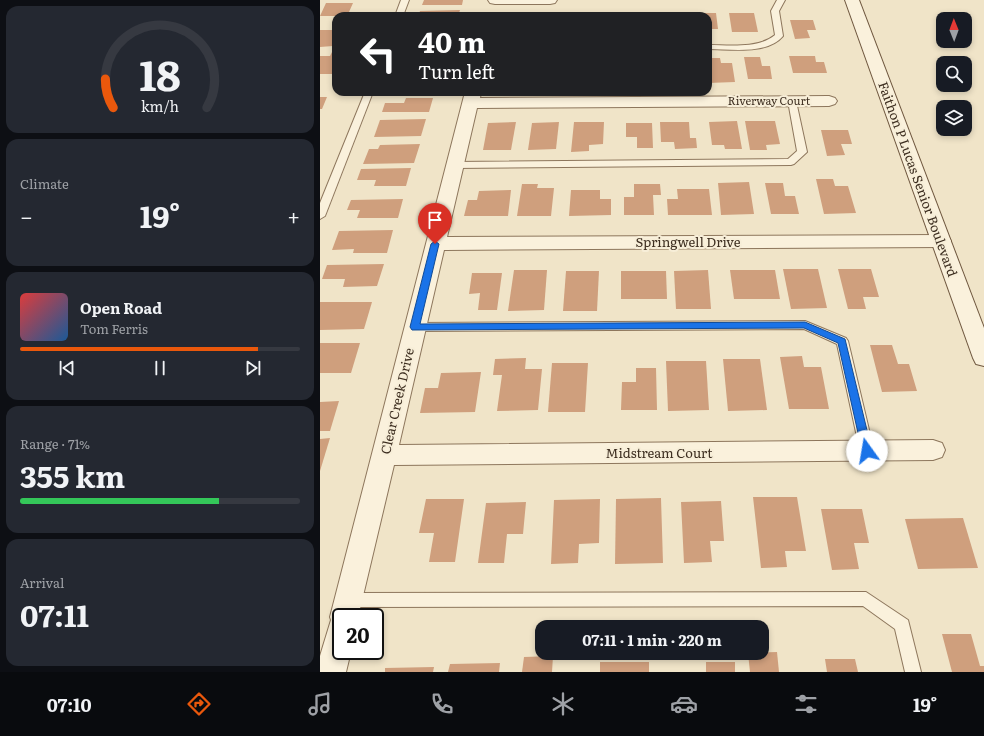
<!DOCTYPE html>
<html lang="en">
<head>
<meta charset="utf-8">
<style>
  :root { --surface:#171b24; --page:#242831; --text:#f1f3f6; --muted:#9ea1a6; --line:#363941; --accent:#ea580c }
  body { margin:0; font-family:Literata,serif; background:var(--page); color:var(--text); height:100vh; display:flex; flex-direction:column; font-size:15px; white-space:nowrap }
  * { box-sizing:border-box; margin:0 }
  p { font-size:13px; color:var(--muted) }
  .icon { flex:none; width:22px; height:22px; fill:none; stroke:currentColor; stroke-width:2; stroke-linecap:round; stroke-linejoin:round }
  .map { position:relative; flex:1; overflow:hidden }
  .panel { display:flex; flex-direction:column; gap:6px; padding:6px; background:#0d0f14; width:320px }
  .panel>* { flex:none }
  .hud { position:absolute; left:12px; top:12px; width:380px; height:84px; border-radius:12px; box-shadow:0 2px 6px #0003; background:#202124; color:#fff; overflow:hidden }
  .needle { width:26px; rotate:359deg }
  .fabs { position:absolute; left:616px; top:12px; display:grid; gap:8px }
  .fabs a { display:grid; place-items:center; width:36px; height:36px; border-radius:8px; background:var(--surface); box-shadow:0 2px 6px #0003; font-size:20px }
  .speed { position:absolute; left:12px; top:608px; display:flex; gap:8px; font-size:20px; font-weight:700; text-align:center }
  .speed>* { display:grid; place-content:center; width:52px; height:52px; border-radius:50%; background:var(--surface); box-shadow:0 2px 6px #0003; line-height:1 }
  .speed .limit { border:2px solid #111; border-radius:6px; background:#fff; color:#111 }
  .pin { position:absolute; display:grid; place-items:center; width:34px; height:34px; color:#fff; margin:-41px -17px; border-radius:50% 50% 50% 0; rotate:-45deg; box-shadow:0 0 4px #0007 }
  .pin .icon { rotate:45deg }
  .me { position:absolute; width:44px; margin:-22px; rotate:347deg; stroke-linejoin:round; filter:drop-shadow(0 0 3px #0008) }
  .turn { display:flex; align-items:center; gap:14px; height:84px; padding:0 20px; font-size:18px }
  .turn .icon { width:52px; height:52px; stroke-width:2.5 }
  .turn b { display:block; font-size:28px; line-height:34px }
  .big { font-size:30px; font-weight:700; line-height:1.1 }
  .panel .widget { flex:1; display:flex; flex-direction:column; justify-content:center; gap:6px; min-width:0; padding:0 14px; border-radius:12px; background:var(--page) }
  .panel .dial { align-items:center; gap:0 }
  .dial svg { height:104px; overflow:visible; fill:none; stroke:var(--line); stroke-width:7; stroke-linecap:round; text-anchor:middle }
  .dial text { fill:var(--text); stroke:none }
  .song { display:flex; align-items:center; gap:12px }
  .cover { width:48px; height:48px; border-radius:6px; background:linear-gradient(135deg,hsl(0 70% 55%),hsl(210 70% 35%)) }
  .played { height:4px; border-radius:2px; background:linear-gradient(90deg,var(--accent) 85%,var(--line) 85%) }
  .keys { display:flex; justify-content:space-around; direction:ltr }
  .heat { display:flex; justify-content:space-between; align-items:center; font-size:22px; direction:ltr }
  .charge { height:6px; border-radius:3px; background:linear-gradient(90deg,#34c759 71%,var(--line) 0) }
  .trip { position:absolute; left:215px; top:620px; width:234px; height:40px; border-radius:12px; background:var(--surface); box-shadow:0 2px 6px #0003; font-weight:700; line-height:40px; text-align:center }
  .dock { display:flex; height:64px; justify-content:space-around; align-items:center; background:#090b0e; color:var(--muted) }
  .dock .icon { width:28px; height:28px }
  .dock .selected { color:var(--accent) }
  .dock b { font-size:18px; color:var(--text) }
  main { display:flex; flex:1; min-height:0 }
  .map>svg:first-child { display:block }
</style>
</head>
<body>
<main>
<section class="panel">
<div class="widget dial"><svg viewBox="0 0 100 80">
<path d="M14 69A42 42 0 1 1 86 69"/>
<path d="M14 69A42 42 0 0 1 8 47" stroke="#ea580c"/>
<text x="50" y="56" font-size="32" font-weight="700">18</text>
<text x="50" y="72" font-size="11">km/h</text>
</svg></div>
<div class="widget"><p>Climate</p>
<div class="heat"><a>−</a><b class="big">19°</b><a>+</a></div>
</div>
<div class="widget">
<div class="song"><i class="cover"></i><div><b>Open Road</b><p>Tom Ferris</p></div></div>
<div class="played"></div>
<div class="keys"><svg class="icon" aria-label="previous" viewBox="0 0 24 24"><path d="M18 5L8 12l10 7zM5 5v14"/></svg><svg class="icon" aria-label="pause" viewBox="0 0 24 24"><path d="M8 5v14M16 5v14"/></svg><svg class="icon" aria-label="next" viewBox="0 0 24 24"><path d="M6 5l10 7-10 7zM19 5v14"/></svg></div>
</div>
<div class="widget"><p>Range · 71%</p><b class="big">355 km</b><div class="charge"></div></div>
<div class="widget"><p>Arrival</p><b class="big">07:11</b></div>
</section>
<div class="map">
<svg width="664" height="672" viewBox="0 0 664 672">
  <rect width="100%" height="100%" fill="#f0e4c8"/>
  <!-- building -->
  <g fill="#cf9f7d">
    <path d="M104,0H143L142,5H102Z"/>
    <path d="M6,3H33L29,12H41L40,16H0Z"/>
    <path d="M140,10L138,16H98L100,11Z"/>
    <path d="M326,13V16H301V14Z"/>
    <path d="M372,13H396L398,29H388V16H373Z"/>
    <path d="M409,13H434L438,32H412Z"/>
    <rect x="228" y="14" width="25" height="2"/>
    <path d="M264,14H289L288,16H264Z"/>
    <path d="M364,14V16H340V15Z"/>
    <path d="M470,20H493L496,30H487L490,38L475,39Z"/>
    <path d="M0,30H16V41L13,46L0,47Z"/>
    <path d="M12,52H16V69L14,74H0V56H10Z"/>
    <path d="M469,56H495L496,62H504L507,73H473Z"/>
    <path d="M424,57H440L442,66H450L452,79H428Z"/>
    <path d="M388,58H400L401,63H412L415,82L388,83Z"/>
    <path d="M0,97H7L2,109H0Z"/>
    <path d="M86,98H113L109,112H62L65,103H84Z"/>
    <path d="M106,119L101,136L54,137L60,120Z"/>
    <path d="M417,121L422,149H405L404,145H392L389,122Z"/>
    <path d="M425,121H455L460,144L446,145L447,150H430Z"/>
    <path d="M196,122L191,150H163L168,123Z"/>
    <path d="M239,122L236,149L208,150L212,123Z"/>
    <path d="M254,122H284L283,144L269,145V151L251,152Z"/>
    <path d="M340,122H369L370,138H376L377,148L355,149L354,142H341Z"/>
    <path d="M306,123H332L333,148H317V137H306Z"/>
    <path d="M501,130H528L532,144H521L525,155L507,156Z"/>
    <path d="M100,144L94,163L43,164L49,149H58L60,145Z"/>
    <path d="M91,168L86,186H54L56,180H37L41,169Z"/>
    <path d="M496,179H513L515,186H528L536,213L504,214Z"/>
    <path d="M429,182L434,214L401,215L398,183Z"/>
    <path d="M445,183H463L465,196H475L479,214H451Z"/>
    <path d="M202,184H218L217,188H234L231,216H197Z"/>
    <path d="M314,184H340L341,195H333L334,215H304V197H314Z"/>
    <path d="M357,189H389L392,215H348L347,199H358Z"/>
    <path d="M191,190L188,216H144L148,200H157L159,191Z"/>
    <path d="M251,190H280V199H291V215L249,216Z"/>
    <path d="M83,199L78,218H37L40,210H27L31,200Z"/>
    <path d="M73,230L67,253H33L34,249L12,250L19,231Z"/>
    <path d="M64,264L57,286L23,287L25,279H2L7,265Z"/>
    <path d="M463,269H498L507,308L471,309Z"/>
    <path d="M518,269H551L559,297H543L546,309H528Z"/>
    <path d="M194,270H227L224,310L188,311Z"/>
    <path d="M388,270L391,309H356L354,271Z"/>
    <path d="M410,270H455L460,299H414Z"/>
    <path d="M246,271H279L277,311H243Z"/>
    <path d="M301,271H346L347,299H301Z"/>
    <path d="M152,273H182L177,310H158L160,293L149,294Z"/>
    <path d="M0,302H52L44,329L0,330Z"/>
    <path d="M0,343H40L31,373H0Z"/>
    <path d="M550,345H572L578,364H589L597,391L562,392Z"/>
    <path d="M482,356L484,367H501L509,409H469L460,357Z"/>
    <path d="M206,358L205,369H222L218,410L177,411L182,375H173L175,359Z"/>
    <path d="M403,359H440L447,410L408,411Z"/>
    <path d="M346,361H386L389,410L348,411Z"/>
    <path d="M232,363H268L265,412H228Z"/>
    <path d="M316,368H336L337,410H301L302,382H316Z"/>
    <path d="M161,372L155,412L100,413L105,388H118L121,373Z"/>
    <path d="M19,401L10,431H0V402Z"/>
    <path d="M10,438L0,471V439Z"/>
    <path d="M433,497H477L486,551H465L467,567L441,568Z"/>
    <path d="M341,498L343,563L295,564L296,499Z"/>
    <path d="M106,499H144L135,562H109L114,533H99Z"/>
    <path d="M280,499L279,543L259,544L258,563L231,564L234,500Z"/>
    <path d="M401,501L404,541H390L392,562L364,563L361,502Z"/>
    <path d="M206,502L203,534H187L184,563H158L166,503Z"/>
    <path d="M501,509H542L549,543H534L539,569L512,570Z"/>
    <path d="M643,518L658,568L598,569L585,519Z"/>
    <path d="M622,634H651L660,666H664V672H632Z"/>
    <path d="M457,652L459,672H430L428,653Z"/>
    <path d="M233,656L232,672H202L204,657Z"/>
    <path d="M505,659H535L538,672H507Z"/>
    <rect x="280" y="662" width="49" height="10"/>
    <rect x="386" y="662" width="29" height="10"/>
    <path d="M180,663L179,672H128L130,664Z"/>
    <path d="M114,667L113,672H65V668Z"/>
  </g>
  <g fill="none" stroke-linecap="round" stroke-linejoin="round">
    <defs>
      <g id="lane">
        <path d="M81,0H89L83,16H75Z"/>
        <path d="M457,0H465L459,11L463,36C447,55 411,49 388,49V45C409,45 438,49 455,35L451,11Z"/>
        <path d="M45,92H53L5,216L0,219V203Z"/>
        <path d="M472,98L476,101L487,152L474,164L471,165L134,168L129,165L134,162L468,159L477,151L468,101Z"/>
        <path d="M485,321L526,338L528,341L554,451L552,455L547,457L542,455L540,451L517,344L484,329L95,331L91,330L89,327L91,324L95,323Z"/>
        <path d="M546,592L588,620L601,672H585L575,629L543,606L28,607L23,605L20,600L23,595L28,593Z"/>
      </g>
      <g id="street">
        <path d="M168,0H237L235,3L230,4H175L170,3Z"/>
        <path d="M145,92H161L160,98L509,96L515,98L517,101L515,104L509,106L157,108L127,237L621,235L628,236L631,241L628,246L621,247L124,250L79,445L613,440L622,443L625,450L622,457L613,460L74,465L38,617H21V651H31L26,672H0V656L11,620L10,617Z"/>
      </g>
      <path id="secondary" d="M525,0H539L664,328V366L656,364L653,358Z"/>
    </defs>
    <!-- lane casing -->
    <use href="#lane" stroke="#8d765c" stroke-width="2"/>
    <!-- street casing -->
    <use href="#street" stroke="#8d765c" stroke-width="2"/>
    <!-- secondary casing -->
    <use href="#secondary" stroke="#6f573f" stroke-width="2"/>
    <!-- lane -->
    <use href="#lane" fill="#faf1dc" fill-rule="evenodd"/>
    <!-- street -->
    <use href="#street" fill="#faf1dc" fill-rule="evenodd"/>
    <!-- secondary -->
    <use href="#secondary" fill="#faf1dc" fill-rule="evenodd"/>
  </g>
  <!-- route -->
  <path fill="#1a73e8" stroke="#114b97" d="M115,241L119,244L100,324L485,322L525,339L552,451L547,455L542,451L518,343L484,328L92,330L90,327L111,244Z"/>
  <g text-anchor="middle" stroke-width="4" stroke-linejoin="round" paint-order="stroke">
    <!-- far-street labels -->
    <g font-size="11" fill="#3d2e20" stroke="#f7eed8">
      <text x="449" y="105">Riverway Court</text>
    </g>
    <!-- street labels -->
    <g font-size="13" fill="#3d2e20" stroke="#f7eed8">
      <text transform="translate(598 179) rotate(70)" y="5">Faithon P Lucas Senior Boulevard</text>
      <text x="368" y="247">Springwell Drive</text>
      <text transform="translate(77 401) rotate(-77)" y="5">Clear Creek Drive</text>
      <text x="339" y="458">Midstream Court</text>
    </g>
  </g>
</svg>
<div class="fabs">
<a><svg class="needle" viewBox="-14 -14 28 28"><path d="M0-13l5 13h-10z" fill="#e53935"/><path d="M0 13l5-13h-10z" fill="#9ea1a6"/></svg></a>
<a><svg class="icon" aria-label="search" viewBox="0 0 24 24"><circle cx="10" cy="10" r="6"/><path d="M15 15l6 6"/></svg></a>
<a><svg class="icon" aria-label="layers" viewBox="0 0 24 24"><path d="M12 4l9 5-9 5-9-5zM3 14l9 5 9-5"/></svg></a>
</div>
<div class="speed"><div class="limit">20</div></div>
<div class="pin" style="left:115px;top:244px;background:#d93025"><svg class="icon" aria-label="arrive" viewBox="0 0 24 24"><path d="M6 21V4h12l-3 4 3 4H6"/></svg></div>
<svg class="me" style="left:547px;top:451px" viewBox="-20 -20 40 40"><circle r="19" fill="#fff"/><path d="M0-13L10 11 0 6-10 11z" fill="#1a73e8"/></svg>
<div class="trip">07:11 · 1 min · 220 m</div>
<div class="hud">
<div class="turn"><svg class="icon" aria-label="left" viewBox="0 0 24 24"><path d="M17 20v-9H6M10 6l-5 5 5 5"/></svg><div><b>40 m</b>Turn left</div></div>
</div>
</div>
</main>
<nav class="dock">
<b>07:10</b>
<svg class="icon selected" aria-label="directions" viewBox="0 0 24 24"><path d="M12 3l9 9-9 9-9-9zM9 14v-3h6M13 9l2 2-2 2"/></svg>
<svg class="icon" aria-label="music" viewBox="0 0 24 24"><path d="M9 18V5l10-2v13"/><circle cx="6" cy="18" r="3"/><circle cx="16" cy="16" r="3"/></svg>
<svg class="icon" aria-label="phone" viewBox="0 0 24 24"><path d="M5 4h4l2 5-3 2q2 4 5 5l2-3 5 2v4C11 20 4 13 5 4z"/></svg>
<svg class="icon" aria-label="climate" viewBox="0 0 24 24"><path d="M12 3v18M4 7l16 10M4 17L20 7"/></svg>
<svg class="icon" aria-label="car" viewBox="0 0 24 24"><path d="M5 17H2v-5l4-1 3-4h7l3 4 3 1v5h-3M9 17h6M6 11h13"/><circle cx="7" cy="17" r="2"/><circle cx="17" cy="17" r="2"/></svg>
<svg class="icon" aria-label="filters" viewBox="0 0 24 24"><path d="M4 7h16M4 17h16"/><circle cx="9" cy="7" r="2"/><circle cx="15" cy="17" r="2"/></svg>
<b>19°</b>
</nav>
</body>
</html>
